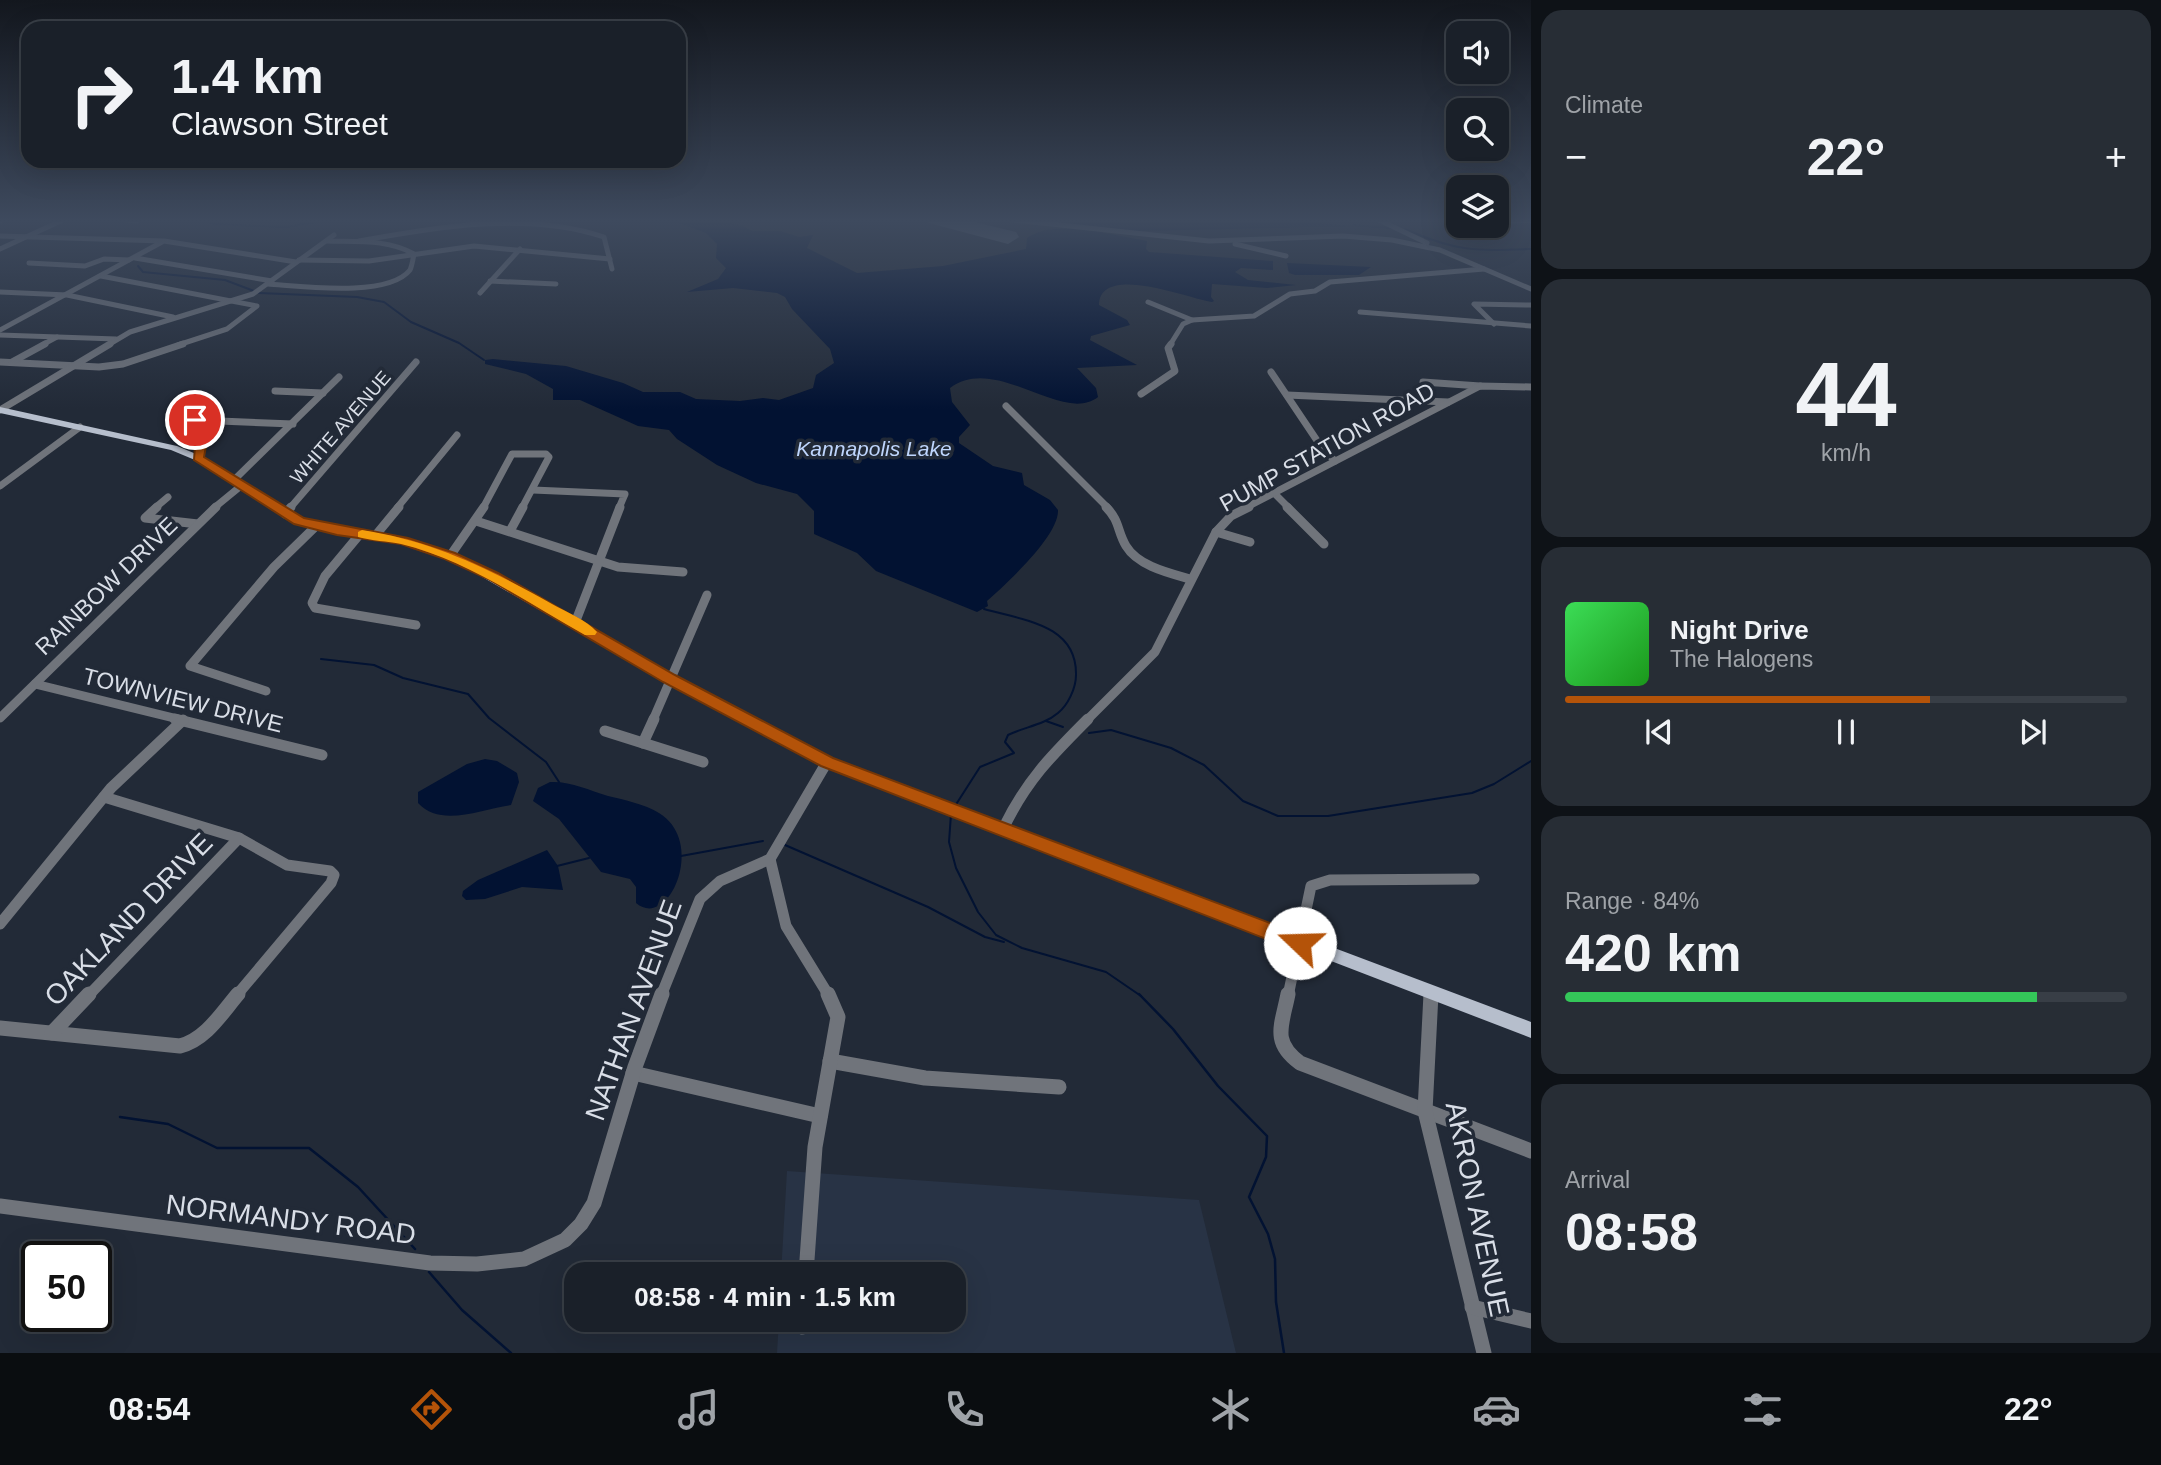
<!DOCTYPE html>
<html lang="en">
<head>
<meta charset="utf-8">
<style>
  :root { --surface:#1a2029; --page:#272d35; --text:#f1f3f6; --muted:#9fa3a8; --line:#383e46; --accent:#b45309 }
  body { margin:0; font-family:Arial,sans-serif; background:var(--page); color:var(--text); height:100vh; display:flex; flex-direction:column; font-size:26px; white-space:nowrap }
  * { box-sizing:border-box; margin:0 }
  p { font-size:23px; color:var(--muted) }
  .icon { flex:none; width:38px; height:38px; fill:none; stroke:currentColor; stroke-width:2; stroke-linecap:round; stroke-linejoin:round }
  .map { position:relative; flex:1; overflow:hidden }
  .drawer { display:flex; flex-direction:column; gap:10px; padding:10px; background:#0e1217; width:630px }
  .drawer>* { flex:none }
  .banner { position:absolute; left:21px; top:21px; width:665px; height:147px; border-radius:21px; box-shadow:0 7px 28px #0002,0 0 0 2px var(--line); background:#1a2029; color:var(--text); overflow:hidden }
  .fabs { position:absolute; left:1446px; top:21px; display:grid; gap:14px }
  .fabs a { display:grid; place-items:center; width:63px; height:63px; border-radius:14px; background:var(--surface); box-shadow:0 7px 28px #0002,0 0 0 2px var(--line); font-size:35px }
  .speed { position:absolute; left:21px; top:1241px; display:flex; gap:14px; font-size:35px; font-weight:700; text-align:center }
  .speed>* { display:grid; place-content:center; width:91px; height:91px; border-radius:50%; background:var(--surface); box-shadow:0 7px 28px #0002,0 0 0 2px var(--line); line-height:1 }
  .speed .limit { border:4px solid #111; border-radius:10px; background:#fff; color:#111 }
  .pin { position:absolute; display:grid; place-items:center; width:60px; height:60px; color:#fff; margin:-30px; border:4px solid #fff; border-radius:50%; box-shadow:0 2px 7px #0007 }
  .me { position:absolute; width:77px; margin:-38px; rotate:291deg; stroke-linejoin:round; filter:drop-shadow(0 0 5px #0008) }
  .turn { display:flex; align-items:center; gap:24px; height:147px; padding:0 35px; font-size:32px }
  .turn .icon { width:91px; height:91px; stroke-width:2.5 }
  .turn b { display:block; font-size:49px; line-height:60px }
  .big { font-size:52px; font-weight:800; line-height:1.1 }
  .drawer .card { flex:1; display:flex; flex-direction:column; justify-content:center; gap:10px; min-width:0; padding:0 24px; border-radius:21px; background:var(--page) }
  .drawer .dial { align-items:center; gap:0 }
  .dial b { font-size:91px; line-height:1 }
  .song { display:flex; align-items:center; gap:21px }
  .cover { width:84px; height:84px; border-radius:10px; background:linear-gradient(135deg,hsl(130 70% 55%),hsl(120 70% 35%)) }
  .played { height:7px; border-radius:4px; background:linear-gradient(90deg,var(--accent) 65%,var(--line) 65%) }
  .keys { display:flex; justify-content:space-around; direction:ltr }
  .heat { display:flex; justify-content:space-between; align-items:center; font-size:38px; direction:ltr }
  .charge { height:10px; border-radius:5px; background:linear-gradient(90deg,#34c759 84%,var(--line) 0) }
  .trip { position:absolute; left:564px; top:1262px; width:402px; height:70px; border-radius:21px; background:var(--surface); box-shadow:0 7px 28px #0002,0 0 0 2px var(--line); font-weight:800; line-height:70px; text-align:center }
  .menu { display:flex; height:112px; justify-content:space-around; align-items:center; background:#0a0d10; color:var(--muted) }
  .menu .icon { width:49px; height:49px }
  .menu .current { color:var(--accent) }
  .menu b { font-size:32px; color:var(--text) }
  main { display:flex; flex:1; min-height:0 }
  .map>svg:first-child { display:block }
</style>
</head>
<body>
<main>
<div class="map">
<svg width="1531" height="1353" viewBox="0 0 1531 1353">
  <rect width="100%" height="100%" fill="#222a37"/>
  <!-- built -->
  <path fill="#283345" d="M787,1171L1199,1200L1236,1353H777L779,1320H954V1274H781Z"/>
  <!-- water -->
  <g fill="#021232">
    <path d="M668,219H704L741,225L752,231H780L799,237L813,235L807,248L857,273L943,266L1026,249L1027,238C1043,228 1054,229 1072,228L1049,219H1193L1250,223L1256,219L1270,222L1275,220L1357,226L1100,232L1147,241L1146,249L1149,252L1273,261V270L1241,268L1235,272L1248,280L1296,285L1267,288L1212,284L1211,297L1214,301L1212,302C1192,300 1100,262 1099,305L1127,320L1130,325L1091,336L1090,340L1137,365L1077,368L1096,388L1098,397C1062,425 996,353 950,388L952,402L970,425L959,437V443L993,466L1022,473L1024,485L1050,500L1058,510C1059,536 1006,584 987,601L988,606L977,612L876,571L857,553L814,534V511L797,494L756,483L717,465L677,439L669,430L638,426L580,400H553V389L526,374L485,364V360L493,359L566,366L623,383L643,392H680L696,399L740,401L763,398L779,400L813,388L816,375L834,363L830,349L792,309L785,297L777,293L733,288L687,292L718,279L726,268L716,258L717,244L706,233Z"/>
    <path d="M1287,263L1371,267L1359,275H1295L1289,273Z"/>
    <path d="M485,759L497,761L517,773L519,782L511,805C481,809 441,828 418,803V792L467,764Z"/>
    <path d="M550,782C571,781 588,790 608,796C625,800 644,804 659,813C707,842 669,931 636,903V887L630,879L601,872L559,819L533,801L538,788Z"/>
    <path d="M547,850L558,866L563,890L522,887L485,899L466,900L462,896L463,891L478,880Z"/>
  </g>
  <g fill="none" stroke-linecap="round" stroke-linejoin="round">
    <!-- stream-far1 -->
    <g stroke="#021232" stroke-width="2">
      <path d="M204,219L213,224L286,227L334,219"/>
      <path d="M1354,225L1390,228"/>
      <path d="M1405,229C1457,252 1476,251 1531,249"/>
      <path d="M138,266L143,272L225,280L254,291"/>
      <path d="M259,293L357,297L384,302L411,322L459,343L484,360"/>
      <path d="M321,659L374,665L403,678L468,694L489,718L546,762L559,782"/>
      <path d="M1046,721L1063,727"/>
      <path d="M1089,733L1111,730L1171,748L1204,765L1243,801L1278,816H1328L1472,793L1494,784L1531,761"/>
      <path d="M955,806L980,767L1014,753L1005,742L1008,735C1024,727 1044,725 1058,713C1068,705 1076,688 1076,675C1077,624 1022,620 984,609"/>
      <path d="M951,814L949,842L956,868L978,912L996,935L1022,948L1106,972L1141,996"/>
      <path d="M785,845L928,907L985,937L1004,942"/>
      <path d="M681,856L763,841"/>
      <path d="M557,866L589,858"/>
    </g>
    <!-- stream -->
    <g stroke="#021232" stroke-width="2.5">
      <path d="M1139,994L1173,1029L1218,1086L1267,1136L1266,1157L1249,1197L1268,1234L1275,1259L1276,1302L1284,1353"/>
      <path d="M120,1117L168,1124L217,1148H309L358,1187L415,1249"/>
      <path d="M429,1272L462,1310L511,1353"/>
    </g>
    <!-- runway -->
    <path fill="#626a76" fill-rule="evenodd" d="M926,219H962L1016,232L1019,237L1008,244L929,223Z"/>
    <!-- minor-far4 -->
    <g stroke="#70747b" stroke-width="5">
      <path d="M119,219L137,221"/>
      <path d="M1004,219L1209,241L1343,236L1392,240L1440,250L1531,289"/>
      <path d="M1377,219L1427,243"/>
      <path d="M0,221L3,219"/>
      <path d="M1496,222L1531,220"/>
      <path d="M0,236L164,241L296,262"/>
      <path d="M359,241C436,227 528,211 604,237L612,269"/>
      <path d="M1235,244L1286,256"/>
      <path d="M0,249L65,219"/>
      <path d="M135,258L272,281"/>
      <path d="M299,260L369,261L474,246L610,259"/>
      <path d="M29,263L85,266L104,259L129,260"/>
      <path d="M101,276L257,306L227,329L178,345"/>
      <path d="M490,281L556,284"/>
      <path d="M268,284C300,286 388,298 410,270C412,266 413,259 414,254C388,239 357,242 327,241"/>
      <path d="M0,292L67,295L173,317"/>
      <path d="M480,293L520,249"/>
      <path d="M1148,302L1192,320"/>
      <path d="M1360,312L1531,326"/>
      <path d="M1494,324L1474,304L1531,305"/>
      <path d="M0,330L162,242"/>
      <path d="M0,335L116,339"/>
      <path d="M42,345L57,337"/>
      <path d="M108,345L130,332L253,294L334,235"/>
      <path d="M1170,345L1183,324L1192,320L1254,316L1290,294L1315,291L1330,282L1484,269"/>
    </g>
    <!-- minor-far3 -->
    <g stroke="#70747b" stroke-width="7">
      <path d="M0,362L99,367L123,364L183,344"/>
      <path d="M12,362L45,344"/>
      <path d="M1271,372L1322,448L1335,461"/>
      <path d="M1423,382L1480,386"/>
      <path d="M275,391L323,393"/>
      <path d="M1141,394L1175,371L1168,348L1171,344"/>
      <path d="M1287,395L1448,402"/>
      <path d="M1006,406L1108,508"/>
      <path d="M0,410L110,344"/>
      <path d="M198,458L200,446L195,420L293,424"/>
      <path d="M234,480L339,377"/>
      <path d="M0,486L80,427"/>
      <path d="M533,490L625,494L619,508"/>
      <path d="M1274,493L1289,508"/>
      <path d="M155,508L168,497"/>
      <path d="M214,508L242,485"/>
      <path d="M290,508L416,362"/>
      <path d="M397,508L457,435"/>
      <path d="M483,508L512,454H546L549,457L522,508"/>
      <path d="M1245,508L1480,386L1531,387"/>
    </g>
    <!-- minor-far2 -->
    <g stroke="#70747b" stroke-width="9">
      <path d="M157,507L145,518L198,524"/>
      <path d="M1106,507C1120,521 1117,531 1126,546C1138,566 1169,573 1190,579"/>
      <path d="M1287,507L1324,544"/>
      <path d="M285,514L291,507"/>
      <path d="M476,521L618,567L683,572"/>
      <path d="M510,531L523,507"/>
      <path d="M1216,532L1250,542"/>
      <path d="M360,534L325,576L312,603L315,608L416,625"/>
      <path d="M375,536L399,507"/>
      <path d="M450,556L484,507"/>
      <path d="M575,623L620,507"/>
      <path d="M35,684L182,720"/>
      <path d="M266,691L190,666L274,567L315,527"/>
      <path d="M0,718L216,507"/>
      <path d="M653,720L707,595"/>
      <path d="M1087,720L1155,652L1216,532L1231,516L1249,507"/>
    </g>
    <!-- minor-far1 -->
    <g stroke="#70747b" stroke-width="11">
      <path d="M175,719L322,755"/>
      <path d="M605,731L703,762"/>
      <path d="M643,743L654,719"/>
      <path d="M104,797L239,838L287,865L330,871L334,875L331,883L236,996"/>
      <path d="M1003,829C1026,781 1051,756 1088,719"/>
      <path d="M770,859L786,926L829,996"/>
      <path d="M0,924L111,788L183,720"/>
      <path d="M88,996L239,838"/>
      <path d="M661,996L700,899L720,881L770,859L827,762"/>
      <path d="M1288,996L1311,886L1330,880L1474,879"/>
      <path d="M1431,996V992"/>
    </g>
    <!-- minor -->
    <g stroke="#70747b" stroke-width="15">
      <path d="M1288,994C1282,1025 1271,1042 1300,1063L1531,1151"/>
      <path d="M1431,994L1425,1111L1484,1353"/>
      <path d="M0,1028L180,1046C206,1039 221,1014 238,994"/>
      <path d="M52,1033L89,994"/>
      <path d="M830,1061L925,1078L1059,1087"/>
      <path d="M633,1073L820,1116"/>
      <path d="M0,1206L430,1263L477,1264L524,1259L565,1240L581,1224L594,1203L635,1067L662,994"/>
      <path d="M806,1274L815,1147L838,1017L828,994"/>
      <path d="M1472,1307L1531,1321"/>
      <path d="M802,1327L803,1320"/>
    </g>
    <!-- major -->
    <path fill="#b6becc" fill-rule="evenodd" d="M0,407L177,446L201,456L303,519L337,528L407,538L473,563L673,676L832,759L1531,1022V1038L822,765L665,682L465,567L401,543L337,534L295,523L195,460L171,450L0,413Z"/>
  </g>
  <!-- sky -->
  <linearGradient id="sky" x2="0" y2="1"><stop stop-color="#13171e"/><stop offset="0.54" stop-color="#3e4a5e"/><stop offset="1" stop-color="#3e4a5e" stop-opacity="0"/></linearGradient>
  <rect width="1531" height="409" fill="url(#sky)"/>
  <!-- route -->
  <path fill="#b45309" stroke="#753606" stroke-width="2" d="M195,417L200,420L206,446L204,457L304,518L408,538L455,553L498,573L675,675L833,758L1307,937L1310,943L1307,949L1300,951L1292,949L821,766L663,682L488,579L445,559L401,544L337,535L294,524L194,460L195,446L189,420Z"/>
  <!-- slow -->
  <path fill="#f59e0b" d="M362,530C433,541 490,569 552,604C566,612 587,620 597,632L595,635H585C526,602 467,560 401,544C387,541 372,541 358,537V532Z"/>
  <g text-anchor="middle" stroke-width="7" stroke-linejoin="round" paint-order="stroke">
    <!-- far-street labels -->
    <g font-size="19" fill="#d9dee7" stroke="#222a37">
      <text transform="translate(340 427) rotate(-49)" y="7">WHITE AVENUE</text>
    </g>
    <!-- far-water labels -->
    <g font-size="21" font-style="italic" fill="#bed5fc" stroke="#222a37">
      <text x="874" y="456">Kannapolis Lake</text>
    </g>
    <!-- street labels -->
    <g font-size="23" fill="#d9dee7" stroke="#222a37">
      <text transform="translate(1327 447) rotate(-29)" y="8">PUMP STATION ROAD</text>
      <text transform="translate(106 586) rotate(-44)" y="8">RAINBOW DRIVE</text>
      <text transform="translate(183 700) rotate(14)" y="8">TOWNVIEW DRIVE</text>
    </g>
    <!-- near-street labels -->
    <g font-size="28" fill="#d9dee7" stroke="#222a37">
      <text transform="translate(128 919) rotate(-46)" y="10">OAKLAND DRIVE</text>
      <text transform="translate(633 1010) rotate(-70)" y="10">NATHAN AVENUE</text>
      <text transform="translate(1478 1209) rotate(78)" y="10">AKRON AVENUE</text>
      <text transform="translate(291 1219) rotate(7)" y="10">NORMANDY ROAD</text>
    </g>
  </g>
</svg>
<div class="fabs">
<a><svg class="icon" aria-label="sound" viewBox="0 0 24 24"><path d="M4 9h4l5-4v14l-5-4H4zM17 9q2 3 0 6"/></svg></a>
<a><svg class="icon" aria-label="search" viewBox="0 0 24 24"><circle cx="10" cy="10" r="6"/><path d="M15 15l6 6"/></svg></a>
<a><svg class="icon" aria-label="layers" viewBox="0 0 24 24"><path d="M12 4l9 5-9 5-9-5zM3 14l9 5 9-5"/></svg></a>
</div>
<div class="speed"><div class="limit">50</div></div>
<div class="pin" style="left:195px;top:420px;background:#d93025"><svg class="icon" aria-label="arrive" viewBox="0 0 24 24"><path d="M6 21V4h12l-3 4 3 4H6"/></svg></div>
<svg class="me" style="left:1300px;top:943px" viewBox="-20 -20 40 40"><circle r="19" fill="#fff"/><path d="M0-13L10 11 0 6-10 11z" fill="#b45309"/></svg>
<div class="trip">08:58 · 4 min · 1.5 km</div>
<div class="banner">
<div class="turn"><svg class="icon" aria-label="right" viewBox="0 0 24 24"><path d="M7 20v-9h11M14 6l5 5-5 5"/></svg><div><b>1.4 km</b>Clawson Street</div></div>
</div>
</div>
<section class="drawer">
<div class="card"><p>Climate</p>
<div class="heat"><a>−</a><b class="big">22°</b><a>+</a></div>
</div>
<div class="card dial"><b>44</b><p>km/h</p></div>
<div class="card">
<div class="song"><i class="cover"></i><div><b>Night Drive</b><p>The Halogens</p></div></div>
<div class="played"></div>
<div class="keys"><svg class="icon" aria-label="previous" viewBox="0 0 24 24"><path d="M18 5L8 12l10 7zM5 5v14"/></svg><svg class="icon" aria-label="pause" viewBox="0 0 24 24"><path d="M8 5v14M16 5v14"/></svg><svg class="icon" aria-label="next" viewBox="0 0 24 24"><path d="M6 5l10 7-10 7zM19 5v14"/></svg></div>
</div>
<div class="card"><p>Range · 84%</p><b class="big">420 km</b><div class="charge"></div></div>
<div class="card"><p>Arrival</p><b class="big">08:58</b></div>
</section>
</main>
<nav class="menu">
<b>08:54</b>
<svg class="icon current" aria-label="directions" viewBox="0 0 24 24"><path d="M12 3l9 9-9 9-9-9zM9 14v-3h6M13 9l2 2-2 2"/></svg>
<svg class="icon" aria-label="music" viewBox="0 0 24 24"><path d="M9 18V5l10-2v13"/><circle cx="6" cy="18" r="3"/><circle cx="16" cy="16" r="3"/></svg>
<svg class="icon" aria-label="phone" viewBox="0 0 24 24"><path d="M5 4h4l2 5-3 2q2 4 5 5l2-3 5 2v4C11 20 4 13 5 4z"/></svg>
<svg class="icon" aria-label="climate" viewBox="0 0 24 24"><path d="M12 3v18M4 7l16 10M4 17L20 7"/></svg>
<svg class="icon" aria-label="car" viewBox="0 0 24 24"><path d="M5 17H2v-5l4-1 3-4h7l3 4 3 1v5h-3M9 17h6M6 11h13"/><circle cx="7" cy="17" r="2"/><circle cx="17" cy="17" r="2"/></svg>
<svg class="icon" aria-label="filters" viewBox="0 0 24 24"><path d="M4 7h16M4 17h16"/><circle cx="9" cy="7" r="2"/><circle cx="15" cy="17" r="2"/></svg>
<b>22°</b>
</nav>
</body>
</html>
